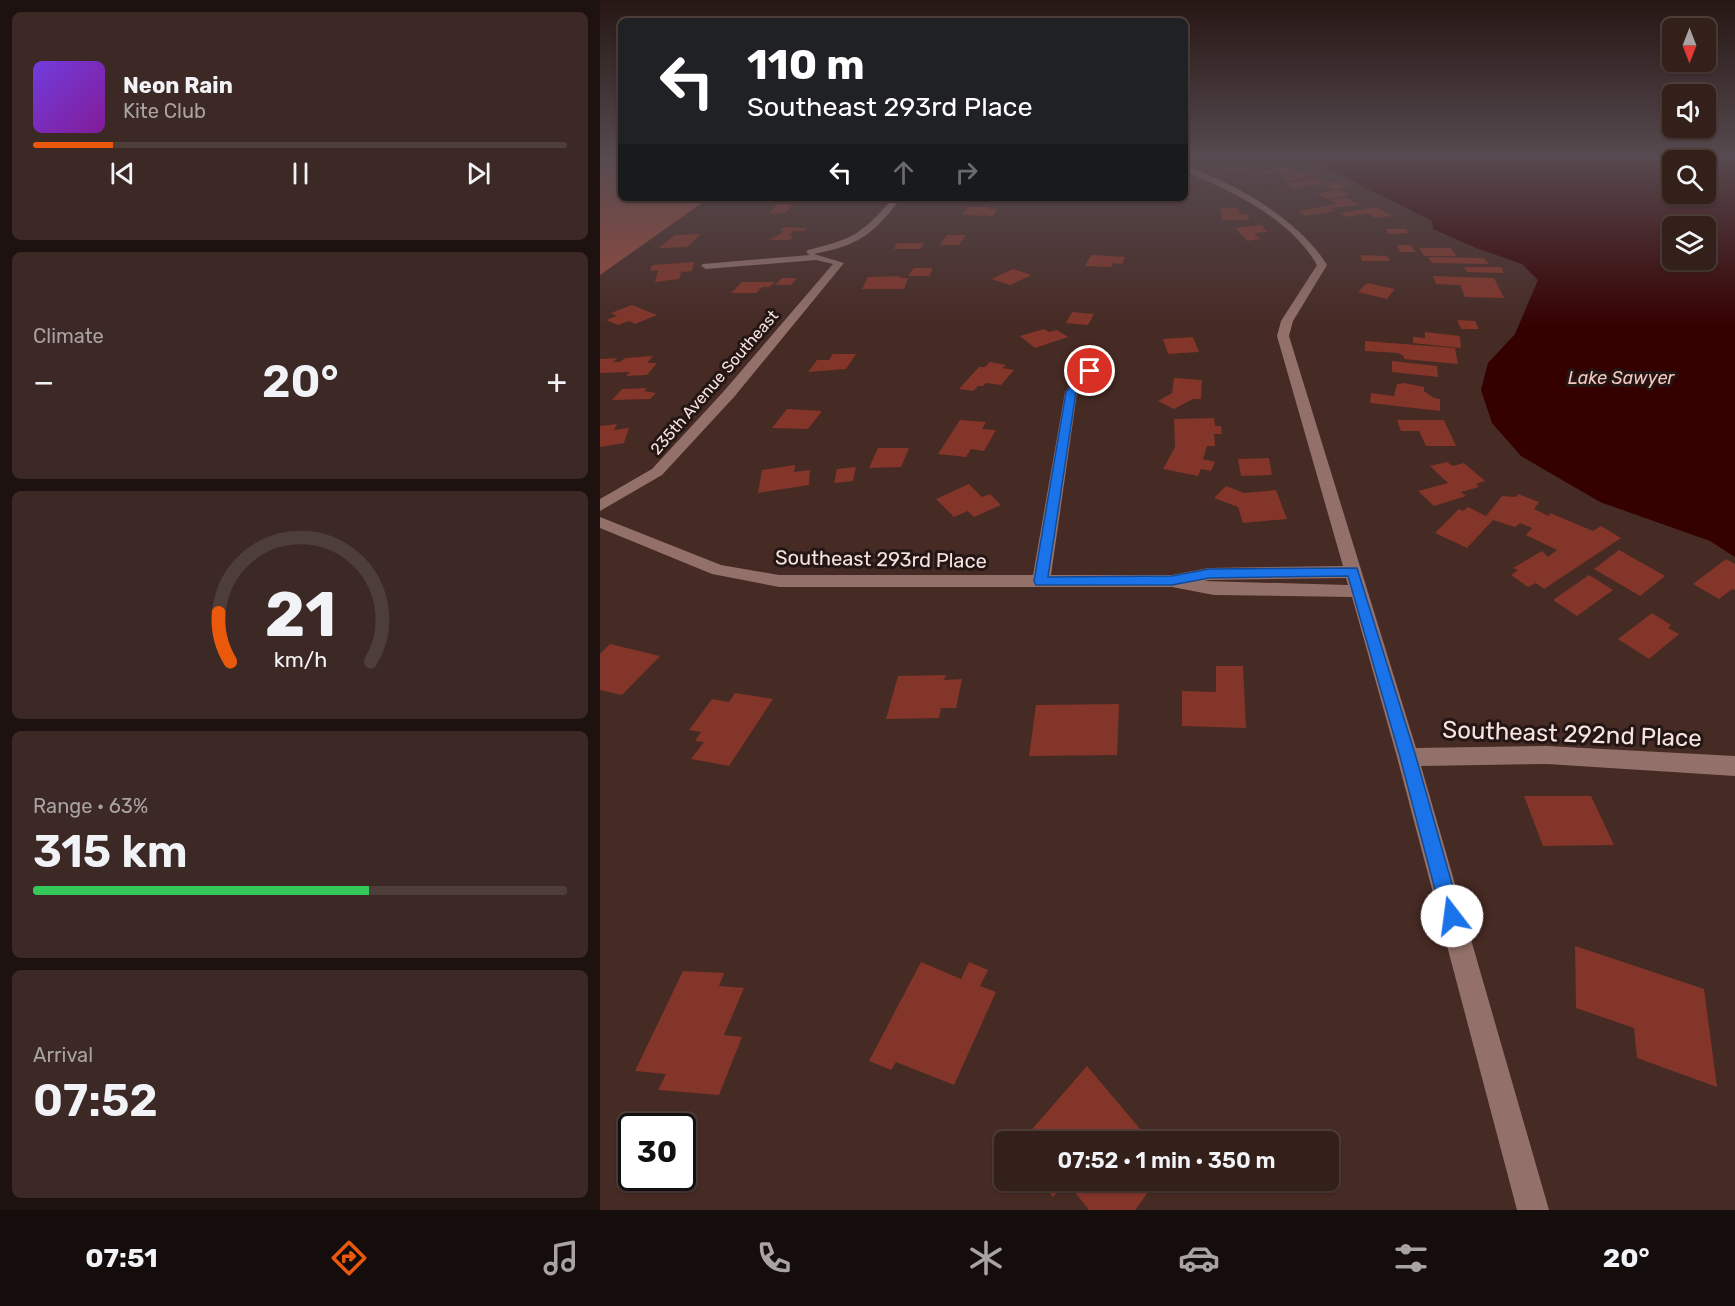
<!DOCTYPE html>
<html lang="en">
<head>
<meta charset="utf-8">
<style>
  :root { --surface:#34201b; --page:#3c2824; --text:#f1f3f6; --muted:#a9a3a3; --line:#4e3e3a; --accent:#ea580c }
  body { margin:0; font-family:Rubik,sans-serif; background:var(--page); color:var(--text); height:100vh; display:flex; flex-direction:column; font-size:22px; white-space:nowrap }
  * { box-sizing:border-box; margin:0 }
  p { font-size:20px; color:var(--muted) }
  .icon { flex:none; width:33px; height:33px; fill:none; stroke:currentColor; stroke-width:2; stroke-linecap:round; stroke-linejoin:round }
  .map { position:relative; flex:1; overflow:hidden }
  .panel { display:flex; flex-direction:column; gap:12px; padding:12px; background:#1d120f; width:600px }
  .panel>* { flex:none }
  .hud { position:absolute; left:18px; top:18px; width:570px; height:183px; border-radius:9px; box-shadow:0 2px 4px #0004,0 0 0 2px var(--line); background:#202124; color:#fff; overflow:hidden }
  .needle { width:39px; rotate:180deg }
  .tools { position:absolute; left:1062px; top:18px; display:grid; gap:12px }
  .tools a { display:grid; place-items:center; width:54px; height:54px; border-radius:9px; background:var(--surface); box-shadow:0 2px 4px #0004,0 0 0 2px var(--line); font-size:30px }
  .speed { position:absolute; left:18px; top:1113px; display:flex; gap:12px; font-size:30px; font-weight:700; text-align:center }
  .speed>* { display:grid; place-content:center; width:78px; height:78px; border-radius:50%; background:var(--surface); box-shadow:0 2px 4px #0004,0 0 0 2px var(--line); line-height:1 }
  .speed .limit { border:3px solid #111; border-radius:9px; background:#fff; color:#111 }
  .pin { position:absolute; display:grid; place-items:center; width:51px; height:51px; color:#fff; margin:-26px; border:3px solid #fff; border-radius:50%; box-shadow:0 2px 6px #0007 }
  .me { position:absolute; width:66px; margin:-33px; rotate:345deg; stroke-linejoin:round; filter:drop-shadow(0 0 4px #0008) }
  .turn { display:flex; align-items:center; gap:21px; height:126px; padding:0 30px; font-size:27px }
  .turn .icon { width:78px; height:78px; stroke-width:2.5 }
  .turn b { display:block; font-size:42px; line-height:51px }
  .lanes { display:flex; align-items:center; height:57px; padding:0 30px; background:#0003; justify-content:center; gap:30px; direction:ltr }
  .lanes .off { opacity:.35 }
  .big { font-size:45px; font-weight:600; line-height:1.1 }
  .panel .widget { flex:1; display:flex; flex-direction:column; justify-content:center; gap:9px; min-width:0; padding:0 21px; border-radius:9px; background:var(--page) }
  .panel .dial { align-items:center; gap:0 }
  .dial svg { height:156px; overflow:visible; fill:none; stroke:var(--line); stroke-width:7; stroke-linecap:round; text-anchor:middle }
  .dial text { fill:var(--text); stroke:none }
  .song { display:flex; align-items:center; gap:18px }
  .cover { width:72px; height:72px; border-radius:9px; background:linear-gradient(135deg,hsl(260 70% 55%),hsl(290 70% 35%)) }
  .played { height:6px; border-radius:3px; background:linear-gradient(90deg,var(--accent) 15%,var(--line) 15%) }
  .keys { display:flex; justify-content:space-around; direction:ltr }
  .heat { display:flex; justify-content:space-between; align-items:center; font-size:33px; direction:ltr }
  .charge { height:9px; border-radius:4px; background:linear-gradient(90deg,#34c759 63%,var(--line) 0) }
  .trip { position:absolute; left:394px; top:1131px; width:345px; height:60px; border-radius:9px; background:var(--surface); box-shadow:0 2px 4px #0004,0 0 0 2px var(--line); font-weight:600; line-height:60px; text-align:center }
  .menu { display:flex; height:96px; justify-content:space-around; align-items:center; background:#150d0b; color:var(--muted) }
  .menu .icon { width:42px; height:42px }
  .menu .current { color:var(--accent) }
  .menu b { font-size:27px; color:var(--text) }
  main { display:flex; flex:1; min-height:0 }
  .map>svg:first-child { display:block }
</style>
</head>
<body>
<main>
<section class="panel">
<div class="widget">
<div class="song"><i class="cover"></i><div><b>Neon Rain</b><p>Kite Club</p></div></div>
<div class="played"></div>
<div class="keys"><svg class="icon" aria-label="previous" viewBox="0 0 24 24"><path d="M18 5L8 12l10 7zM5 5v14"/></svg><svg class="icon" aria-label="pause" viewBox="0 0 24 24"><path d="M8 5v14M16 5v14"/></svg><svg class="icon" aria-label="next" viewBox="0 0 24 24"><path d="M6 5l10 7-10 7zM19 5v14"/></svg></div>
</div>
<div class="widget"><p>Climate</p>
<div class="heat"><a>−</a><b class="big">20°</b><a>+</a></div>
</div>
<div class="widget dial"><svg viewBox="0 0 100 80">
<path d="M14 69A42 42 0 1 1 86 69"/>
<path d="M14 69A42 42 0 0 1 8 44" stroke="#ea580c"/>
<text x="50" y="56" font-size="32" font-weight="700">21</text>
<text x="50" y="72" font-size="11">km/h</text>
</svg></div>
<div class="widget"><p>Range · 63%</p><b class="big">315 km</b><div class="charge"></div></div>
<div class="widget"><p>Arrival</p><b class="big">07:52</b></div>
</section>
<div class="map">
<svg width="1135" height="1210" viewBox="0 0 1135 1210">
  <rect width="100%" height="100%" fill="#462a24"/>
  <!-- forest -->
  <path fill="#994a3b" d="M0,159H21V198H109L0,275Z"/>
  <!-- water -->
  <path fill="#350000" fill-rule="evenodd" d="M708,159H1135V557L1110,541L1000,502L921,456L892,423L881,390L888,363L915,334L938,280L922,264L876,248L833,229L832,221ZM1072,160H1106V194H1072ZM1072,226H1106V260H1072Z"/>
  <!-- building -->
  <g fill="#823528">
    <path d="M641,166L648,169L627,174L620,170Z"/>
    <path d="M674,168H690L694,171L680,174H661L659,172Z"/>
    <path d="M699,172L714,176L689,181L679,176Z"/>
    <path d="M715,178L725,183L694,188L684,183Z"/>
    <path d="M737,182L748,187L738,189L750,195L727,199L716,194L735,190L723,184Z"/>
    <path d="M746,197L760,205L730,208L735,211L705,216L698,211L737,204L729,200Z"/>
    <path d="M177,204H193L185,213L169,214Z"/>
    <path d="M368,207H389L388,209H397L393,216L362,215Z"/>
    <path d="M777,207L792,216L775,218L767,213L747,217L740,213Z"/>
    <path d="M620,208H638L639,214H648L649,220H622Z"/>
    <path d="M661,225L668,232L654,233L661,239L647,241L635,228Z"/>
    <path d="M184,227L208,228L204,231H194L188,236H194L189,240H168L177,236L184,231H180Z"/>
    <path d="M786,229H806L809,233L788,234Z"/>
    <path d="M101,234L87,247L59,248L75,235Z"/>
    <path d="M347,235H366L359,245H340Z"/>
    <path d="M297,243H324L320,249H294Z"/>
    <path d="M797,245H811L816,252H800Z"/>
    <path d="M819,248H851L856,256H824Z"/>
    <path d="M491,255L525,257L522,264L513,263L511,267L485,266Z"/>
    <path d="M760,255L787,256L790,261H762Z"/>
    <path d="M828,257L884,258L889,264L832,263Z"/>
    <path d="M94,262L92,271L81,272L79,279L55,282L58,270L50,271L52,265Z"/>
    <path d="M864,267H901L904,273L867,272Z"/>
    <path d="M314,268H333L329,276H308Z"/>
    <path d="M413,269L432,275L410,285L391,279Z"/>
    <path d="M301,276L300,278H308L304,289H262L268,277Z"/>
    <path d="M833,276L894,278L904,298L865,297L860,285L836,284Z"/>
    <path d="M182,278H197L191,285H175Z"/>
    <path d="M142,282H175L169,287H162L156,293H131Z"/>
    <path d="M767,283L795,289L787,299L758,292Z"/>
    <path d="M32,305L57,315L35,324L29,321L18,325L6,320L17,316L11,313Z"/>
    <path d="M472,312L494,314L488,325L466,323Z"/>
    <path d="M857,320L875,321L879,329H861Z"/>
    <path d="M444,329L449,332L457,330L468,337L435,348L420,336Z"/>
    <path d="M825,332L860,336L861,348L813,343V337L825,338Z"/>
    <path d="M593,337L599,352L568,354L563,339Z"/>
    <path d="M765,341L855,348L858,364L804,359V356L798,353L765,351Z"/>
    <path d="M233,354H256L246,369L208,372L217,360H229Z"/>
    <path d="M53,356L47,363H57L47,375L26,376L30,372L0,373V359L17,358L13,362H20L25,358Z"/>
    <path d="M792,361L837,366L838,377L792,372Z"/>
    <path d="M390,362L406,365L402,368L414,370L401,385L386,383L383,386H378L373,391L359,389L379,367H385Z"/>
    <path d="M574,378L602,380L601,399H593L574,409L558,401L572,393Z"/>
    <path d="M804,383L824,387V391L834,398L840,399V411L770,403L771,393L794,396L797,384Z"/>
    <path d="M47,388L44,391L56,393L50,399L12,400L22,389Z"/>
    <path d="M187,409L222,411L208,429L172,428Z"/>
    <path d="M614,418L615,426H621L622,434H614L615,446H607L603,459L615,462L611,471L601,469L598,476L563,469L575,447L574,419Z"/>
    <path d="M360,420L386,422L382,429L396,430L384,451L371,449L366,457L338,454Z"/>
    <path d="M797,420H844L856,446H826L819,431H801Z"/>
    <path d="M17,424L14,430L29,428L24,443L0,447V426Z"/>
    <path d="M278,448H309L301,467L269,468Z"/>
    <path d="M669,458L672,475L641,476L638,459Z"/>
    <path d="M847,462L853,466L864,463L885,481L876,484L879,487L861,492L866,496L834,506L818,491L848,483L830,466Z"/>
    <path d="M195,465L194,472L210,470L209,485L158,493L162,470Z"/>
    <path d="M256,467L253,481L234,483L237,469Z"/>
    <path d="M369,484L382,497L390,494L401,505L374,517L368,511L354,517L336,499Z"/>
    <path d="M626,486L644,493L676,490L687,519L643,523L638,507L614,498Z"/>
    <path d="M918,494L939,502L934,509L949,516L950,513L993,531L1001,526L1021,538L944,589L936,583L928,587L911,575L918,570L913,568L942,551L948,557L957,550L926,535L932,528L920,523L915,527L893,520L867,548L835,533L859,509L863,511L868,507L886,516L902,496L916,497Z"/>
    <path d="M1019,550L1065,576L1040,596L994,569Z"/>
    <path d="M1126,559L1135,564V590L1132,589L1119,599L1093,584Z"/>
    <path d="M989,575L1013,590L977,616L953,600Z"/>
    <path d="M1052,613L1071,625L1068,628L1079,634L1049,659L1018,639Z"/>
    <path d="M10,644L60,656L22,695L0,690V654Z"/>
    <path d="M616,666H643L646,728L582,726V691L616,692Z"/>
    <path d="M346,675L344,680L362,679L356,708H341L339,718L286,719L298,676Z"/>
    <path d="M135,693L173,699L129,766L91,759L104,742L95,741L101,732L89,730L112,699L129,702Z"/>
    <path d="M519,704L517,755L429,756L436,705Z"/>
    <path d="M924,796H991L1014,845L943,846Z"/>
    <path d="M975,946L1104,989L1117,1087L1037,1058L1034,1028L976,1008Z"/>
    <path d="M321,962L361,979L369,962L388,970L380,986L396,992L354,1085L296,1062L291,1070L269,1061Z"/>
    <path d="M83,971L124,973L119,986L144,988L124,1035L142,1037L119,1095L58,1090L66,1074L35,1071Z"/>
    <path d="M487,1066L551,1142H421Z"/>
    <path d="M441,1180H557L535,1210H489L466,1181L453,1197Z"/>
  </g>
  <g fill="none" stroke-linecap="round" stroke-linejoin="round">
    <!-- minor -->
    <g fill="#93716a" fill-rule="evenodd">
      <path d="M585,166C634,182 701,221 727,265L693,321L689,336L816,748L947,746L1135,756V776L947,764L821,766L949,1210H917L797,757L752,597L614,595L572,587H179L112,574L0,528V517L121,565L179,575H433L465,392L486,368L490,367L496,371L477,393L451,575H572L609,568L743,566L677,336L681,321L717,265C690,218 633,192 585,171ZM746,578L748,585L604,581L609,580Z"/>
      <path d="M293,198H301C273,235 259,245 214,254L244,263L134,397L62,475L0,511V499L52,469L124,391L233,264L216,260L106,269L101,266L103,264L210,255L206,252L208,250C253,239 262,234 293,198Z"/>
    </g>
  </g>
  <!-- sky -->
  <linearGradient id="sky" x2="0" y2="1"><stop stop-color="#261714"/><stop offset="0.48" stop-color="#574a50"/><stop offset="1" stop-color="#574a50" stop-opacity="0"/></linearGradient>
  <rect width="1135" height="328" fill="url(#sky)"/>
  <!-- route -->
  <path fill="#1a73e8" stroke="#114b97" stroke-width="1.5" d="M486,369L494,371L476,392L448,577L572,576L609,569L757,568L816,757L861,916L859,922L852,925L845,922L842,916L800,757L748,576L609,578L572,585H436L434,581L466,392Z"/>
  <g text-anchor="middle" stroke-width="6" stroke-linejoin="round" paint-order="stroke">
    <!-- far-street labels -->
    <g font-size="16" fill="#f7e4e0" stroke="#231614">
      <text transform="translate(114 382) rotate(-49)" y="6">235th Avenue Southeast</text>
    </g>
    <!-- far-water labels -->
    <g font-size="18" font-style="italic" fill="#f6c7bd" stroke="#231614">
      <text x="1021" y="384">Lake Sawyer</text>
    </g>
    <!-- street labels -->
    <g font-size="20" fill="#f7e4e0" stroke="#231614">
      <text transform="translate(281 559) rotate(1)" y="7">Southeast 293rd Place</text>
    </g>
    <!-- near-street labels -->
    <g font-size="24" fill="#f7e4e0" stroke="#231614">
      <text transform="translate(972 734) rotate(2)" y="8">Southeast 292nd Place</text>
    </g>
  </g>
</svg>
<div class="tools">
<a><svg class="needle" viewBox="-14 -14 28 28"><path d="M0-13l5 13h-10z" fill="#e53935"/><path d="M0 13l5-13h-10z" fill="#a9a3a3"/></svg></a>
<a><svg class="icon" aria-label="sound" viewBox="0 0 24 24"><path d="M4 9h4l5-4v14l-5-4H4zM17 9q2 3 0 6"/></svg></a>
<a><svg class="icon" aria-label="search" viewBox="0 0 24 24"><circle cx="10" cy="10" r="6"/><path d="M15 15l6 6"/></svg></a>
<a><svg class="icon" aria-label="layers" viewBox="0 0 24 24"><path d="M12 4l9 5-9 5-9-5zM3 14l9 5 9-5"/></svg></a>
</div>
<div class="speed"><div class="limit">30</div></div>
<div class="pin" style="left:490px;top:371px;background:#d93025"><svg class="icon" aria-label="arrive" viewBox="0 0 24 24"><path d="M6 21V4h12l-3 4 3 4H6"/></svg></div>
<svg class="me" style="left:852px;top:916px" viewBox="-20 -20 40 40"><circle r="19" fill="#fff"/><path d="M0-13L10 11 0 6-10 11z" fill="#1a73e8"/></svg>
<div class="trip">07:52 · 1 min · 350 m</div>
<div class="hud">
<div class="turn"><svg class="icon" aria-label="left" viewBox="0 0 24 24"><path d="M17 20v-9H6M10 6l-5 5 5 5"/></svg><div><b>110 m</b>Southeast 293rd Place</div></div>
<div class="lanes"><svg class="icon" aria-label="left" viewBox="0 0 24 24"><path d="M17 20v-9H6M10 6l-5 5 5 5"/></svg><svg class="icon off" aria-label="ahead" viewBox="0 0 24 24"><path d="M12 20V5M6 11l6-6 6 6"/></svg><svg class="icon off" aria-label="right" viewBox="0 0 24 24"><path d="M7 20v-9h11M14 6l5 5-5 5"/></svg></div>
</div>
</div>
</main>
<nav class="menu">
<b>07:51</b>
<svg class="icon current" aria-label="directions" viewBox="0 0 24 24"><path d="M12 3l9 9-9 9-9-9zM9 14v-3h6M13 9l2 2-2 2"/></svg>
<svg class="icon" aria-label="music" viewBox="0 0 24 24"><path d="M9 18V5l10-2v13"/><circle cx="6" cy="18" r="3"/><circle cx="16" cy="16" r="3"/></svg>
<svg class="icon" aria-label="phone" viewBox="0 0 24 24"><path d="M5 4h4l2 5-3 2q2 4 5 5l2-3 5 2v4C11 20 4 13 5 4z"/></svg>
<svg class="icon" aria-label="climate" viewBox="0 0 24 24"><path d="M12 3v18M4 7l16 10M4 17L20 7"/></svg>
<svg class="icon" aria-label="car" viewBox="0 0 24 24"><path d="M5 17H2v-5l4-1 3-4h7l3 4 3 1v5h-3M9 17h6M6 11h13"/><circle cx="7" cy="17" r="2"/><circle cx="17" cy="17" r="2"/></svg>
<svg class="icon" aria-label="filters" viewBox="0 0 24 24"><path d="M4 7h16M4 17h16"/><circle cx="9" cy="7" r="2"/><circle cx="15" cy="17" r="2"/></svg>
<b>20°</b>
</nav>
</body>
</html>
